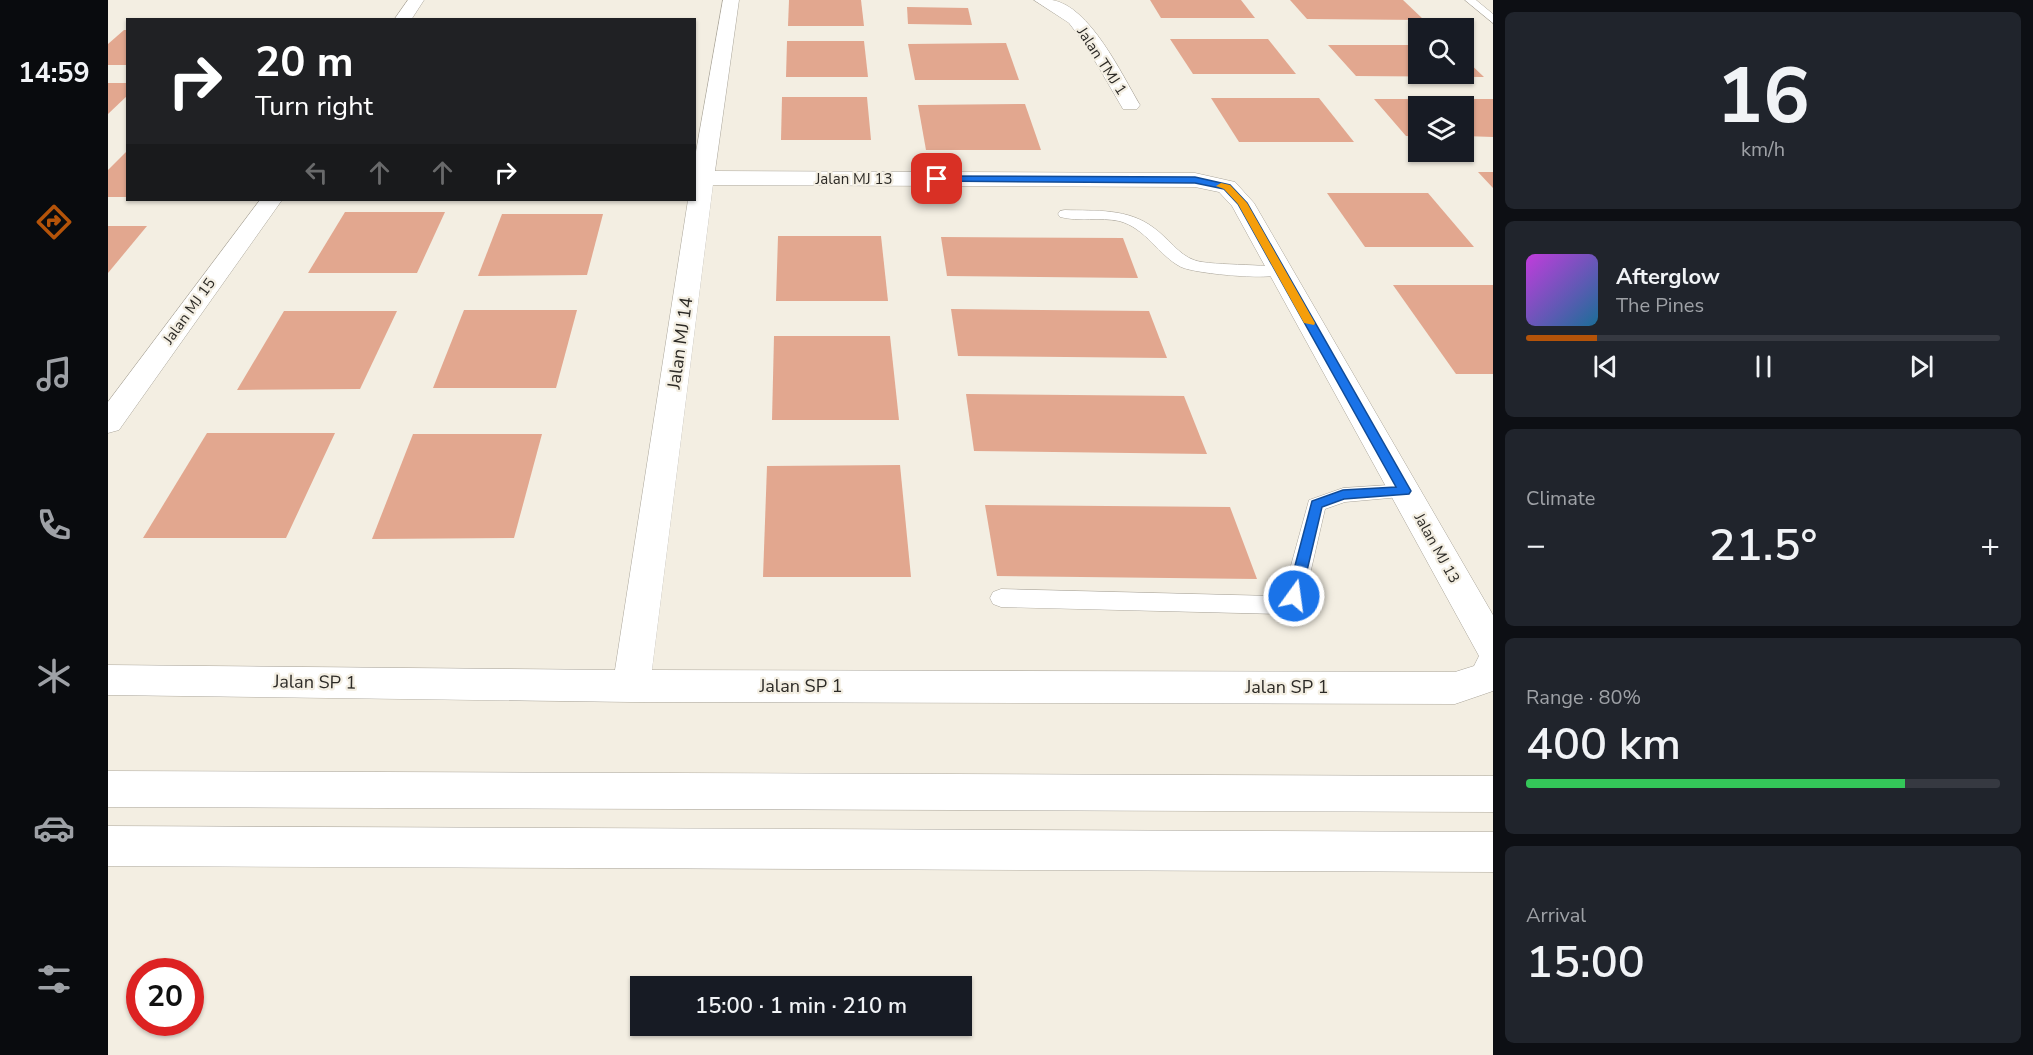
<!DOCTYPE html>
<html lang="en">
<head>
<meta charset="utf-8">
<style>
  :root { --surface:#171b24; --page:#20242c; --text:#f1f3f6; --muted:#9ea1a6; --line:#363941; --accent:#b45309 }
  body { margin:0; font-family:"Nunito Sans",sans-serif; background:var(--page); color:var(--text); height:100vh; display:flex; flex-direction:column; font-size:22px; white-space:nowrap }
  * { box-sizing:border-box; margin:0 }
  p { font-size:20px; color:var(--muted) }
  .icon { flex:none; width:33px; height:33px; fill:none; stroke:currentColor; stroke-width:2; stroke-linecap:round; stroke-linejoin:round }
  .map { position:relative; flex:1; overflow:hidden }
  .drawer { display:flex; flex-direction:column; gap:12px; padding:12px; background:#0d0f14; width:540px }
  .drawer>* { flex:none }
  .guide { position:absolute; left:18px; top:18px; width:570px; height:183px; border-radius:0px; box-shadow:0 2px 4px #0004; background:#202124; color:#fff; overflow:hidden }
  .tools { position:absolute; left:1300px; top:18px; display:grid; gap:12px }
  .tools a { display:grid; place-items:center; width:66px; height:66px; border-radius:0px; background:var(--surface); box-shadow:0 2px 4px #0004; font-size:30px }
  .speed { position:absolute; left:18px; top:958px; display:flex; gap:12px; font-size:30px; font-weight:700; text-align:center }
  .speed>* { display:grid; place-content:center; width:78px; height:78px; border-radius:50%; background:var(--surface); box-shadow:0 2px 4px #0004; line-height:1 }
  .speed .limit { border:9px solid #d22; background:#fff; color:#111 }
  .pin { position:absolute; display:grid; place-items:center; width:51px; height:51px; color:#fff; margin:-26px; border-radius:12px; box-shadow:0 3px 9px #0006 }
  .me { position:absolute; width:66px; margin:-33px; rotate:14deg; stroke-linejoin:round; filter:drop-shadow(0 0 4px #0008) }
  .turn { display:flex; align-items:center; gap:21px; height:126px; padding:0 30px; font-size:27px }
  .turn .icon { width:78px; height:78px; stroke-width:2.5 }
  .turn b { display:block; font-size:42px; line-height:51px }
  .lanes { display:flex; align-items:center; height:57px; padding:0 30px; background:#0003; justify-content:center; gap:30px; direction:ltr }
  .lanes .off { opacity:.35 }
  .big { font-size:45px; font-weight:600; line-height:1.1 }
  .drawer .tile { flex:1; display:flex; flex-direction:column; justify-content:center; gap:9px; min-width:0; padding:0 21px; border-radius:9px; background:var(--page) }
  .drawer .dial { align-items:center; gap:0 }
  .dial b { font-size:78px; line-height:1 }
  .song { display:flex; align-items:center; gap:18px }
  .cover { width:72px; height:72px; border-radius:9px; background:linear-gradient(135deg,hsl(290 70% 55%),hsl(200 70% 35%)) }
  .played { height:6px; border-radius:3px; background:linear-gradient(90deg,var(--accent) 15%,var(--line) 15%) }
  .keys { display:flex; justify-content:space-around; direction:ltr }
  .heat { display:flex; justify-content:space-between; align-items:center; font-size:33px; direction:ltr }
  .charge { height:9px; border-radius:4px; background:linear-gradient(90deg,#34c759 80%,var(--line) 0) }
  .trip { position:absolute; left:522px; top:976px; width:342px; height:60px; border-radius:0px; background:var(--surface); box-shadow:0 2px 4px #0004; font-weight:600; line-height:60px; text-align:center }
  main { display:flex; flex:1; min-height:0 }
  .tabs { display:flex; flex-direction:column; width:108px; justify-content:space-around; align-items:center; background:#090b0e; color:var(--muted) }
  .tabs .icon { width:42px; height:42px }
  .tabs .active { color:var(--accent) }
  .tabs b { font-size:27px; color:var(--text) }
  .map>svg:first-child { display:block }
</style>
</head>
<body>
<main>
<nav class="tabs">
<b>14:59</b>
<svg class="icon active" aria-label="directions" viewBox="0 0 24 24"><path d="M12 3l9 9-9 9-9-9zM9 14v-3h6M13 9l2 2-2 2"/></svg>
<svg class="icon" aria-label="music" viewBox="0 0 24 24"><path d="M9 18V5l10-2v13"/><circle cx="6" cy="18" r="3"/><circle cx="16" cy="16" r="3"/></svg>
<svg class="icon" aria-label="phone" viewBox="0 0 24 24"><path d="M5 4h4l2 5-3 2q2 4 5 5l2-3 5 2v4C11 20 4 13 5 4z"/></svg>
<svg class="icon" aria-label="climate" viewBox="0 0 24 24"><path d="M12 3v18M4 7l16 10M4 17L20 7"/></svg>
<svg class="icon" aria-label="car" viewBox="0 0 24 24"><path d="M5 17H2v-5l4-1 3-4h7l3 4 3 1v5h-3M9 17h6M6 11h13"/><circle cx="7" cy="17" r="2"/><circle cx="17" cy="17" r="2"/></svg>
<svg class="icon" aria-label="filters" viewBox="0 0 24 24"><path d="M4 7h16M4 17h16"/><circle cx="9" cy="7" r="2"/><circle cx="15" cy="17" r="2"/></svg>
</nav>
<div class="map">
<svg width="1385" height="1055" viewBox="0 0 1385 1055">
  <rect width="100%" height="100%" fill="#f3eee2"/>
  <!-- building -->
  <g fill="#e2a78f">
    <path d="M681,0H753L756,26H680Z"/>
    <path d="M1042,0H1133L1147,18H1053Z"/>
    <path d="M1182,0H1295L1316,20L1199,19Z"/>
    <path d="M799,7L860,8L864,25L800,24Z"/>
    <path d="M16,30H20V65H0V44Z"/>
    <path d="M1062,39H1160L1188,74H1085Z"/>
    <path d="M679,41H756L760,77H678Z"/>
    <path d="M898,43L911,80H807L800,44Z"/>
    <path d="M1220,45H1311V74H1356V58L1376,77L1248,76Z"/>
    <path d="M0,83H20V95L0,114Z"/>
    <path d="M674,97H759L763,140H673Z"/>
    <path d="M1103,98H1211L1246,142H1131Z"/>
    <path d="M1266,99H1385V137L1356,136V106H1311V136H1298Z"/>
    <path d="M917,104L933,150H818L810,105Z"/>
    <path d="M20,150V197H0V170Z"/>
    <path d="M1370,172H1385V188Z"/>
    <path d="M1219,193H1320L1366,247H1257Z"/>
    <path d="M237,212H337L309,273H200Z"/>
    <path d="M394,214H495L479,275L370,276Z"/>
    <path d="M0,226H39L0,273Z"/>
    <path d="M670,236H773L780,301H668Z"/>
    <path d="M833,237L1015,238L1030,278L839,276Z"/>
    <path d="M1285,285H1385V374H1348Z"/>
    <path d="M843,309L1041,311L1059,358L850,356Z"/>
    <path d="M356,310H469L448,388H325Z"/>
    <path d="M176,311H289L252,389L129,390Z"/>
    <path d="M666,336H782L791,420H664Z"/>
    <path d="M858,394L1076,396L1099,454L866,451Z"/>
    <path d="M99,433H227L178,538H35Z"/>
    <path d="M305,434H434L406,538L264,539Z"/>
    <path d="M792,465L803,577H655L659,466Z"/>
    <path d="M877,505L1122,507L1149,579L889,576Z"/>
  </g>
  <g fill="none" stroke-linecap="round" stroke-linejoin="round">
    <defs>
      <g id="service">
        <path d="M1357,0H1368L1385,14V23Z"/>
        <path d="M957,210C988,211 1020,208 1046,228C1059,237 1071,255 1086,260C1104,267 1173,262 1181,272C1173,282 1087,274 1073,267C1051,256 1038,228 1011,221C992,217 971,222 952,217L950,214L952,211Z"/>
        <path d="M1297,484L1304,486L1307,491L1304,496L1237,502L1217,509L1197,596L1194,602L1169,614L893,607L885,604L882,598L885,592L893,589L1166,596L1176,591L1201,500L1235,488Z"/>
      </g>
      <g id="minor">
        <path d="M300,0H316L303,20H286Z"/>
        <path d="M615,0H631L607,171L1087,173L1127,182L1146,203L1385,615V691L1347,704L523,702L0,695V665L507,670L580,200H586V163ZM605,185L1087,187L1111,192L1124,206L1371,656L1366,666L1347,672L544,670Z"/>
        <path d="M926,0C932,0 938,0 944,0C982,6 1014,75 1032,105L1029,109H1015L977,44L961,23Z"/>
        <path d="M152,200H174L11,430L0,433V402Z"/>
        <path d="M0,771L1385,776V812L0,807Z"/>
        <path d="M0,826L1385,832V872L0,866Z"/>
      </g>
    </defs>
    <!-- service casing -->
    <use href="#service" stroke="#aaa59a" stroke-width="1"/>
    <!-- minor casing -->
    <use href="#minor" stroke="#aaa59a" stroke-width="1"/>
    <!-- service -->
    <use href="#service" fill="#fff" fill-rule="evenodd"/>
    <!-- minor -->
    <use href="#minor" fill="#fff" fill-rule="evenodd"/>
  </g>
  <!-- route -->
  <path fill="#1a73e8" stroke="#114b97" stroke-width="1.5" d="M829,176L1087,177L1122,185L1139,203L1303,491L1301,494L1236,499L1214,507L1193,596L1186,601L1181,600L1179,596L1204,501L1235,490L1288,487L1130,204L1116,189L1087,183L826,181L824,179Z"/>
  <!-- slow -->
  <path fill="#f59e0b" d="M1113,183L1122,185L1139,203L1207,323L1206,325L1196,323L1130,204L1116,189L1108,186Z"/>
  <g text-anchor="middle" stroke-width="4.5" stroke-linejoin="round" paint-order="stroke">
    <!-- far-street labels -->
    <g font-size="15" fill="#2c2a26" stroke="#f3eee2">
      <text transform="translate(994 61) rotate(57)" y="5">Jalan TMJ 1</text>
      <text x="746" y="184">Jalan MJ 13</text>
      <text transform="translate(81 311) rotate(-54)" y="5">Jalan MJ 15</text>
      <text transform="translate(1329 548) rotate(61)" y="5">Jalan MJ 13</text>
    </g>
    <!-- street labels -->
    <g font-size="18" fill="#2c2a26" stroke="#f3eee2">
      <text transform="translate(572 343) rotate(-82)" y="6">Jalan MJ 14</text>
      <text transform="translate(207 682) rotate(1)" y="6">Jalan SP 1</text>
      <text x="693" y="692">Jalan SP 1</text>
      <text x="1179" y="693">Jalan SP 1</text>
    </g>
  </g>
</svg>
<div class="tools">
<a><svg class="icon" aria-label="search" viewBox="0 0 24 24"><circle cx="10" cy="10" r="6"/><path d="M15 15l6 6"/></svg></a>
<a><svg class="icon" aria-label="layers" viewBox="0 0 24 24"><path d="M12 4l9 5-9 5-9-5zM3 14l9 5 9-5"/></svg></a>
</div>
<div class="speed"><div class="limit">20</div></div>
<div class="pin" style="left:829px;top:179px;background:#d93025"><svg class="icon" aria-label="arrive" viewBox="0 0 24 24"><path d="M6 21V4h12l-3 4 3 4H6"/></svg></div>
<svg class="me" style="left:1186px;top:596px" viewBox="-20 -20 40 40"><circle r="17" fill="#1a73e8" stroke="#fff" stroke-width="3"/><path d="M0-11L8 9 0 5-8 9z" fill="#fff"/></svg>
<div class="trip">15:00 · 1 min · 210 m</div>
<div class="guide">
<div class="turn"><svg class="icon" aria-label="right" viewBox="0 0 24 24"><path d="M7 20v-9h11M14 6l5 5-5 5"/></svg><div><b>20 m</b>Turn right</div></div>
<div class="lanes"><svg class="icon off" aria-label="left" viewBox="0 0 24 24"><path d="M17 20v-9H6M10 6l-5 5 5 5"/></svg><svg class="icon off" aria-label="ahead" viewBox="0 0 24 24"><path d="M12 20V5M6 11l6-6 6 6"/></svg><svg class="icon off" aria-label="ahead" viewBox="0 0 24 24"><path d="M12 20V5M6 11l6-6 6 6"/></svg><svg class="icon" aria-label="right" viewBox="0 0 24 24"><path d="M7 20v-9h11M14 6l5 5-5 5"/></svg></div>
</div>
</div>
<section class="drawer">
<div class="tile dial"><b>16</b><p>km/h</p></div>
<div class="tile">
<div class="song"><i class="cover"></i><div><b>Afterglow</b><p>The Pines</p></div></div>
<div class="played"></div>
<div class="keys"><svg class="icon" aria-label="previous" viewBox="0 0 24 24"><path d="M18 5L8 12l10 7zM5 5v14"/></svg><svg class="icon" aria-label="pause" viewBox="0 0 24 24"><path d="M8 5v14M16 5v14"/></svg><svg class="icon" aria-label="next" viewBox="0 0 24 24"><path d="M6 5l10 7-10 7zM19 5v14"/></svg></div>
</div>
<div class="tile"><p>Climate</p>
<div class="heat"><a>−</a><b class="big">21.5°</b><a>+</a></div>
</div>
<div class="tile"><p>Range · 80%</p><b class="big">400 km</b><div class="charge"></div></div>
<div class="tile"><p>Arrival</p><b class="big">15:00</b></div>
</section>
</main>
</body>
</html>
